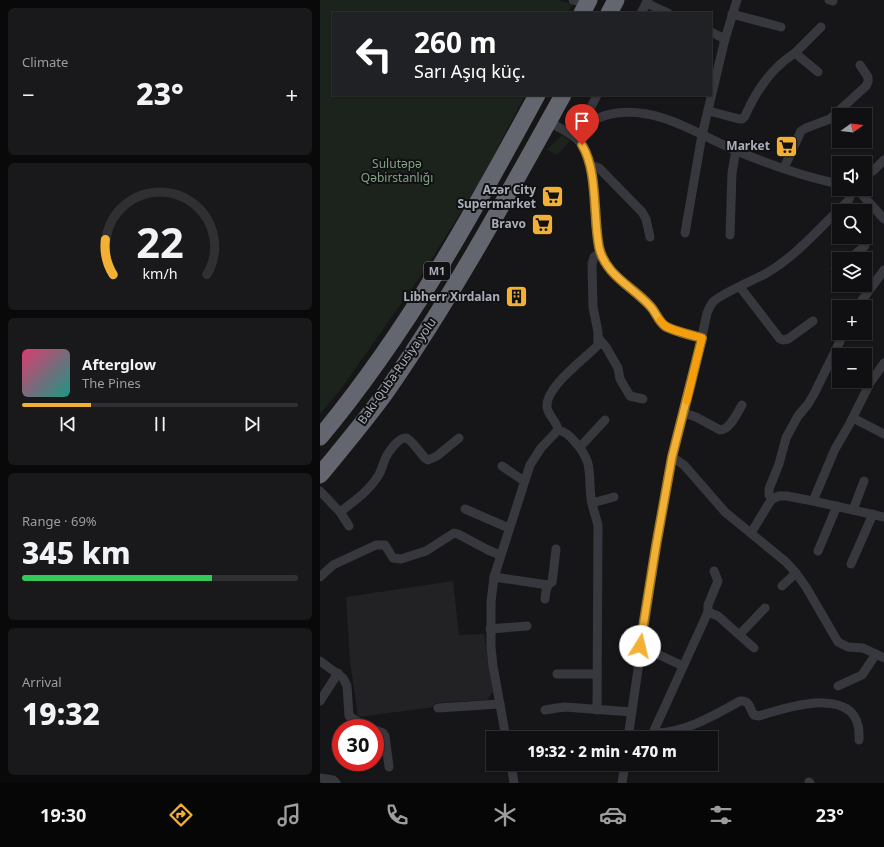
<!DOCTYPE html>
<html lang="en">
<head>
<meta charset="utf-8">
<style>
  :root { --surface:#101012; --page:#19191b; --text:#f1f3f6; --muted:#9c9d9f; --line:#303032; --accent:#f2b134 }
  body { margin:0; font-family:"Noto Sans",sans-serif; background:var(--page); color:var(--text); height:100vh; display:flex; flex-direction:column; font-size:15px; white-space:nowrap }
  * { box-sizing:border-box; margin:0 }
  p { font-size:13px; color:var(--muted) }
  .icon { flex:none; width:22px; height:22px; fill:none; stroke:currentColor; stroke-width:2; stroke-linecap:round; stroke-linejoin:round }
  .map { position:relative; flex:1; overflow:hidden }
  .side { display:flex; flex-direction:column; gap:8px; padding:8px; background:#09090a; width:320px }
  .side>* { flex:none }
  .guide { position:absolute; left:12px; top:12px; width:380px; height:84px; border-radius:0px; box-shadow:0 1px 3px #0004,0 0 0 1px var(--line); background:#202124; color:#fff; overflow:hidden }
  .needle { width:26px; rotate:75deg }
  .tools { position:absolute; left:512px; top:108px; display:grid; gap:8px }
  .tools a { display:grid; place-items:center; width:40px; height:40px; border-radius:0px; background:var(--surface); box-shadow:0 1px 3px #0004,0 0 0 1px var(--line); font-size:20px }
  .speed { position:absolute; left:12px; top:719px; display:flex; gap:8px; font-size:20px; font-weight:700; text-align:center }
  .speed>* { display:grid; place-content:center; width:52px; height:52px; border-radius:50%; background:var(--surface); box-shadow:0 1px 3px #0004,0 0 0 1px var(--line); line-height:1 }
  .speed .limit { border:6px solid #d22; background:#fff; color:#111 }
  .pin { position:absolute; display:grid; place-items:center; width:34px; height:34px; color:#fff; margin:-41px -17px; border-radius:50% 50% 50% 0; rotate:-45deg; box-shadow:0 0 4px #0007 }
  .pin .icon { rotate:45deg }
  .me { position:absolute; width:44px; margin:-22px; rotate:9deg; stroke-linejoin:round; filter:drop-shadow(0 0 3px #0008) }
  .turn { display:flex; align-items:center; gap:14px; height:84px; padding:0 16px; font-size:18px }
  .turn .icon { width:52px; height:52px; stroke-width:2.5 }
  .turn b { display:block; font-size:28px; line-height:34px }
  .big { font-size:30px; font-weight:800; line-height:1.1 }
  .side .widget { flex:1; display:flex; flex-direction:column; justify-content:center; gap:6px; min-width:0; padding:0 14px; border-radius:6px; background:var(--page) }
  .side .dial { align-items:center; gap:0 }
  .dial svg { height:104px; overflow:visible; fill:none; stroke:var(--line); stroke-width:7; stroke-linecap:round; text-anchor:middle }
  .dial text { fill:var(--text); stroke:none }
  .song { display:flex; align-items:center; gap:12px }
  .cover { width:48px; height:48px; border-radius:6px; background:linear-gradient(135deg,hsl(340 70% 55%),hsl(170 70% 35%)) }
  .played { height:4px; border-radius:2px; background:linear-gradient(90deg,var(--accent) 25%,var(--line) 25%) }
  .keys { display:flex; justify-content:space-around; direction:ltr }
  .heat { display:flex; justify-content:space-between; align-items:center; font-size:22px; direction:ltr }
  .charge { height:6px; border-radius:3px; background:linear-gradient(90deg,#34c759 69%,var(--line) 0) }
  .trip { position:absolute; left:166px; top:731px; width:232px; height:40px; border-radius:0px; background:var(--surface); box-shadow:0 1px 3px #0004,0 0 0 1px var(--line); font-weight:800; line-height:40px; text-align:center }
  .tabs { display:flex; height:64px; justify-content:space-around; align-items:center; background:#060607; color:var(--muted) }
  .tabs .icon { width:28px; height:28px }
  .tabs .active { color:var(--accent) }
  .tabs b { font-size:18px; color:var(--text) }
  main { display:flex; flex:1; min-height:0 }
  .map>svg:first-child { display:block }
</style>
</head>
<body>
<main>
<section class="side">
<div class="widget"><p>Climate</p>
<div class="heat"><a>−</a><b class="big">23°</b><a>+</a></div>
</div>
<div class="widget dial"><svg viewBox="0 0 100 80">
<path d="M14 69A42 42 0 1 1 86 69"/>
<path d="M14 69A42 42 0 0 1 8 42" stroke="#f2b134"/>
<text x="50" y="56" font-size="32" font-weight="700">22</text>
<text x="50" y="72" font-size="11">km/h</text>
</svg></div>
<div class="widget">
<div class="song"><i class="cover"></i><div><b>Afterglow</b><p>The Pines</p></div></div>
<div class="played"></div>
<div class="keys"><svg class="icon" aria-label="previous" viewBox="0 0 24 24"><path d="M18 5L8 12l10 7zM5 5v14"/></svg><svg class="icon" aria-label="pause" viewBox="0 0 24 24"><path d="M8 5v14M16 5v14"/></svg><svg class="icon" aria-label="next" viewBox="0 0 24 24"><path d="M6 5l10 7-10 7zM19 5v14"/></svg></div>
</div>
<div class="widget"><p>Range · 69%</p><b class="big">345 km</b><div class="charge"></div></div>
<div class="widget"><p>Arrival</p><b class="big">19:32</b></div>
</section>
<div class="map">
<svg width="564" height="783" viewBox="0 0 564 783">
  <rect width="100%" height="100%" fill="#161618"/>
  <!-- built -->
  <path fill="#222225" d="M133,581L139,635L164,634L173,692L167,700L115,703V707L38,717L30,661L26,597Z"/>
  <!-- green -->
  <g fill="#1c231d">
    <path d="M0,0H238L253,4L248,13H13V95H205L161,180L104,271L21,389L0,414Z"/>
    <path d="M242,135L250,141L237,155L227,150Z"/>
  </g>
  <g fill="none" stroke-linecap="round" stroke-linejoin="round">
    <!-- street -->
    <g stroke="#37383d" stroke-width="9">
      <path d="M253,0L267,4"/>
      <path d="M509,0L513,1"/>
      <path d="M326,3L348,13"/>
      <path d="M321,13L328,0"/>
      <path d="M412,14L461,27"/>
      <path d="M391,32L405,39"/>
      <path d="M475,53L501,27"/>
      <path d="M389,111L419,119H422L425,116C436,91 451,68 475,53L498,72"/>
      <path d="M229,122C238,127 249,132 257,139C281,162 271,221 280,251C288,277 315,287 331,306C336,312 339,322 345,326C351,330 374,336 382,338"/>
      <path d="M270,122L269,111L277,95"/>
      <path d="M250,134C265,125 279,115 297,113C340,107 380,136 417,151C450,165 485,177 519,184"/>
      <path d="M270,165L279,168L322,212L326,219L330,237"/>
      <path d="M464,168L481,131L486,128L510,119L546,86L548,82V77L540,65"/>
      <path d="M545,177L554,170L564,160"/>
      <path d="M537,189L564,219"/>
      <path d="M365,233L382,135L405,39L417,0"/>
      <path d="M410,235L412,173L416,150"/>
      <path d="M529,259L544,247L546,243L544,237"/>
      <path d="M515,269L519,266"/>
      <path d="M420,287L460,339L463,340L468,339L493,321"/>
      <path d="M537,307L564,270"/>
      <path d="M279,339L286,347L298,368L300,379L310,396L323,399"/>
      <path d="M364,413L376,417L400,430C410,430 417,413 422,405"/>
      <path d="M533,418L564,434"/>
      <path d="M238,430C246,432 250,436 255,442C274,463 268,474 271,498C272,507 276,516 278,526L277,710"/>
      <path d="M238,430C237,421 228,416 227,407C225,387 265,359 278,345V332L273,307L272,264L274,257L281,252"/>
      <path d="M260,447L285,420"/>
      <path d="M352,457L364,465L405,512L466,562L476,573L486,587L518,642L528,647L543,648L564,658"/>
      <path d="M182,466L204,481"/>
      <path d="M0,491L20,512L29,526"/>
      <path d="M452,499L449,495V489L459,464L466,438L478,416L488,404L494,394L524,333"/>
      <path d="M493,501L515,449L529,425L550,383L564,363"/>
      <path d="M272,503L294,497"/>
      <path d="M145,509L189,528"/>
      <path d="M533,510L544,481"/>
      <path d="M20,512C33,502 49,491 58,476C61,472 62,467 64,462C66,455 78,437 86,438C91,439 101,454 105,458L108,460L117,456L139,438"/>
      <path d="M431,533L448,505L452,499L459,496H467L493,501L564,517"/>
      <path d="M498,551L517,506"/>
      <path d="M531,564L553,514"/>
      <path d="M0,577L13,565L56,545H65L73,558L81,559L106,551L134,533L138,534L168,550L180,555"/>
      <path d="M174,577L228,585"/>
      <path d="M462,586L476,573"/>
      <path d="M225,599L226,591L228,585L232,582L233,575L236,549"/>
      <path d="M388,612V605L398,581L394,571"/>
      <path d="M170,629L207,626"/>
      <path d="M420,634L445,608"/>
      <path d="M320,646L363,666"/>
      <path d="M0,661L23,678L27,686L29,716L38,722L51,728"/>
      <path d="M237,674H277"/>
      <path d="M518,686L542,675L556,654"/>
      <path d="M0,701L18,673"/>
      <path d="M118,708L180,704"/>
      <path d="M225,710L237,708L245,707L312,712"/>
      <path d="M55,730L63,733L65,736L69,767"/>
      <path d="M333,733C363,734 395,715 420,701C431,700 429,709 434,715L439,716C471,706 543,683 539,740"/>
      <path d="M331,737L388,612L398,616L434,648"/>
      <path d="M186,738L173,666L171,647V602L174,577L210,465L221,448L238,430"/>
      <path d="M308,738L336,546L352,457L372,382L387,313C389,309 390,305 393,302C402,293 432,281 445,274C477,256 501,226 528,201L530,197L532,189"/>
      <path d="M191,764L194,783"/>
      <path d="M0,778L13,780L16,783"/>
      <path d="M489,782L490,783"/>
      <path d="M302,783L305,764"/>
    </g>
    <!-- highway -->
    <g stroke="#63666e" stroke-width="17">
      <path d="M262,13L269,0"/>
      <path d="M289,13L296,0"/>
      <path d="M0,437C87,333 153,213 217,95"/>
      <path d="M0,475C22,448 45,421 66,392C132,297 187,196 243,95"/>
    </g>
  </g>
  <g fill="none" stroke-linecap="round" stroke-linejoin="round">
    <defs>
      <path id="route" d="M262,145C278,171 273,217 279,247C285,275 313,287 330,306C336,312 338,321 345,326C351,330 374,336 382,338L352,457L336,546L320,646"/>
    </defs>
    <!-- route casing -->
    <use href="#route" stroke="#9d7322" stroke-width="10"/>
    <!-- route -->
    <use href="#route" stroke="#f2b134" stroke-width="7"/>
    <!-- slow -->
    <path stroke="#f59e0b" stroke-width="7" d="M340,320C346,330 370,334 382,338L367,401"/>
  </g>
  <!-- icons -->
  <defs>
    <symbol id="supermarket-square" viewBox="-11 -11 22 22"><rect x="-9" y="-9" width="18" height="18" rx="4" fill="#f2b134" stroke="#111113"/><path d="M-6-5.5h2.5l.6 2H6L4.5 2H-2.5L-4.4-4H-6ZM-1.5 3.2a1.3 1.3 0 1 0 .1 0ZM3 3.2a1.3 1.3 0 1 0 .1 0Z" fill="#111"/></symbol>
    <symbol id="building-square" viewBox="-11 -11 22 22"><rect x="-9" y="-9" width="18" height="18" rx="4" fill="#f2b134" stroke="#111113"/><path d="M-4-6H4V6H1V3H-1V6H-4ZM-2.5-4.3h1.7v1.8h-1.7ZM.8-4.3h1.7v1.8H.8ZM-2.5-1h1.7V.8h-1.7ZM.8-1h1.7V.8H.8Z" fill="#111"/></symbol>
  </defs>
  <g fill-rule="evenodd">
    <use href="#supermarket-square" x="454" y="134" width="25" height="25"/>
    <use href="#supermarket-square" x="220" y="184" width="25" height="25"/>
    <use href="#supermarket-square" x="210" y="212" width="25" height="25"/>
    <use href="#building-square" x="184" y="284" width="25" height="25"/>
  </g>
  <g text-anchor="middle" stroke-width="4" stroke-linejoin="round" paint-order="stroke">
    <!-- shield labels -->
    <rect fill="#111113" stroke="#7b7e86" stroke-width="1" x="104" y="262" width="26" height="18" rx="3"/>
    <g font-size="11" font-weight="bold" fill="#a8adb8">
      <text x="117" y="275">M1</text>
    </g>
    <!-- poi labels -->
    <g font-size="12" font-weight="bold" fill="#a8adb8" stroke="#111113" text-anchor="end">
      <text x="450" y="150">Market</text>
      <text x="216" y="194">Azər City<tspan x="216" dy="14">Supermarket</tspan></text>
      <text x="206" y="228">Bravo</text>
      <text x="180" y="301">Libherr Xırdalan</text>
    </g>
    <!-- park labels -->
    <g font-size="12" fill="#7fa381" stroke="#111113">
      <text x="77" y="168">Sulutəpə<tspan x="77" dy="14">Qəbirstanlığı</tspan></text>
    </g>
    <!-- street labels -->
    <g font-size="12" fill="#a8adb8" stroke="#111113">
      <text transform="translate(77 371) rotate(-55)" y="4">Bakı-Quba-Rusiya yolu</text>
    </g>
  </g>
</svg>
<div class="tools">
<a><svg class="needle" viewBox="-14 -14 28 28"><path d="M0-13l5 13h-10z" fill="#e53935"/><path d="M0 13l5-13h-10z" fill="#9c9d9f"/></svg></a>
<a><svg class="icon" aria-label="sound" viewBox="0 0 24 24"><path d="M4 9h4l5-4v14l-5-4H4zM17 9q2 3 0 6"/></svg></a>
<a><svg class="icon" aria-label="search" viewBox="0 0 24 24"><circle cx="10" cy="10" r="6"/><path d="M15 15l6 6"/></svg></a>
<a><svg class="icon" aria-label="layers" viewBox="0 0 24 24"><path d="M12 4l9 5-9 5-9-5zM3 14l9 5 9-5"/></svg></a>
<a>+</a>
<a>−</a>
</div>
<div class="speed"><div class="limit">30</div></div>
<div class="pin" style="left:262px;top:145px;background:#d93025"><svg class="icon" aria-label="arrive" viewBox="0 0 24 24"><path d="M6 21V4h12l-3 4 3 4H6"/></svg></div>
<svg class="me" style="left:320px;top:646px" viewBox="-20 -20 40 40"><circle r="19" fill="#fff"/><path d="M0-13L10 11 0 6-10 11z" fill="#f2b134"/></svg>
<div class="trip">19:32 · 2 min · 470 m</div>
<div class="guide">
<div class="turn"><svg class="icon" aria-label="left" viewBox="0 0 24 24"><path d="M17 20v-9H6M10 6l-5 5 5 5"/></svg><div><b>260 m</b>Sarı Aşıq küç.</div></div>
</div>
</div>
</main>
<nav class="tabs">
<b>19:30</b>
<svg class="icon active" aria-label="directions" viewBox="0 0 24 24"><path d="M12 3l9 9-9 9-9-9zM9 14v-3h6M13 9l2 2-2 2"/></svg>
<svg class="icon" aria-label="music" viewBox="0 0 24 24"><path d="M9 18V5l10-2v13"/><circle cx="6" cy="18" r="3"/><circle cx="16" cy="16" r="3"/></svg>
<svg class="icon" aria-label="phone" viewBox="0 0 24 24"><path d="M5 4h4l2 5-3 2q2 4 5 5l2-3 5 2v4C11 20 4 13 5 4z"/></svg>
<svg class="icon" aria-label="climate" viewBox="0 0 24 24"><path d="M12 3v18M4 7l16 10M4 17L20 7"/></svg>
<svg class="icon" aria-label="car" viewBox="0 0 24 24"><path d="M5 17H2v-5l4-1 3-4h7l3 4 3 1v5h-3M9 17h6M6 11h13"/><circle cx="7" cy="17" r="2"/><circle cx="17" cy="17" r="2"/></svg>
<svg class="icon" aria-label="filters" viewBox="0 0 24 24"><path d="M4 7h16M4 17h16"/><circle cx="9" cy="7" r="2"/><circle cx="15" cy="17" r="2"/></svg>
<b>23°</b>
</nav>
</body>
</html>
